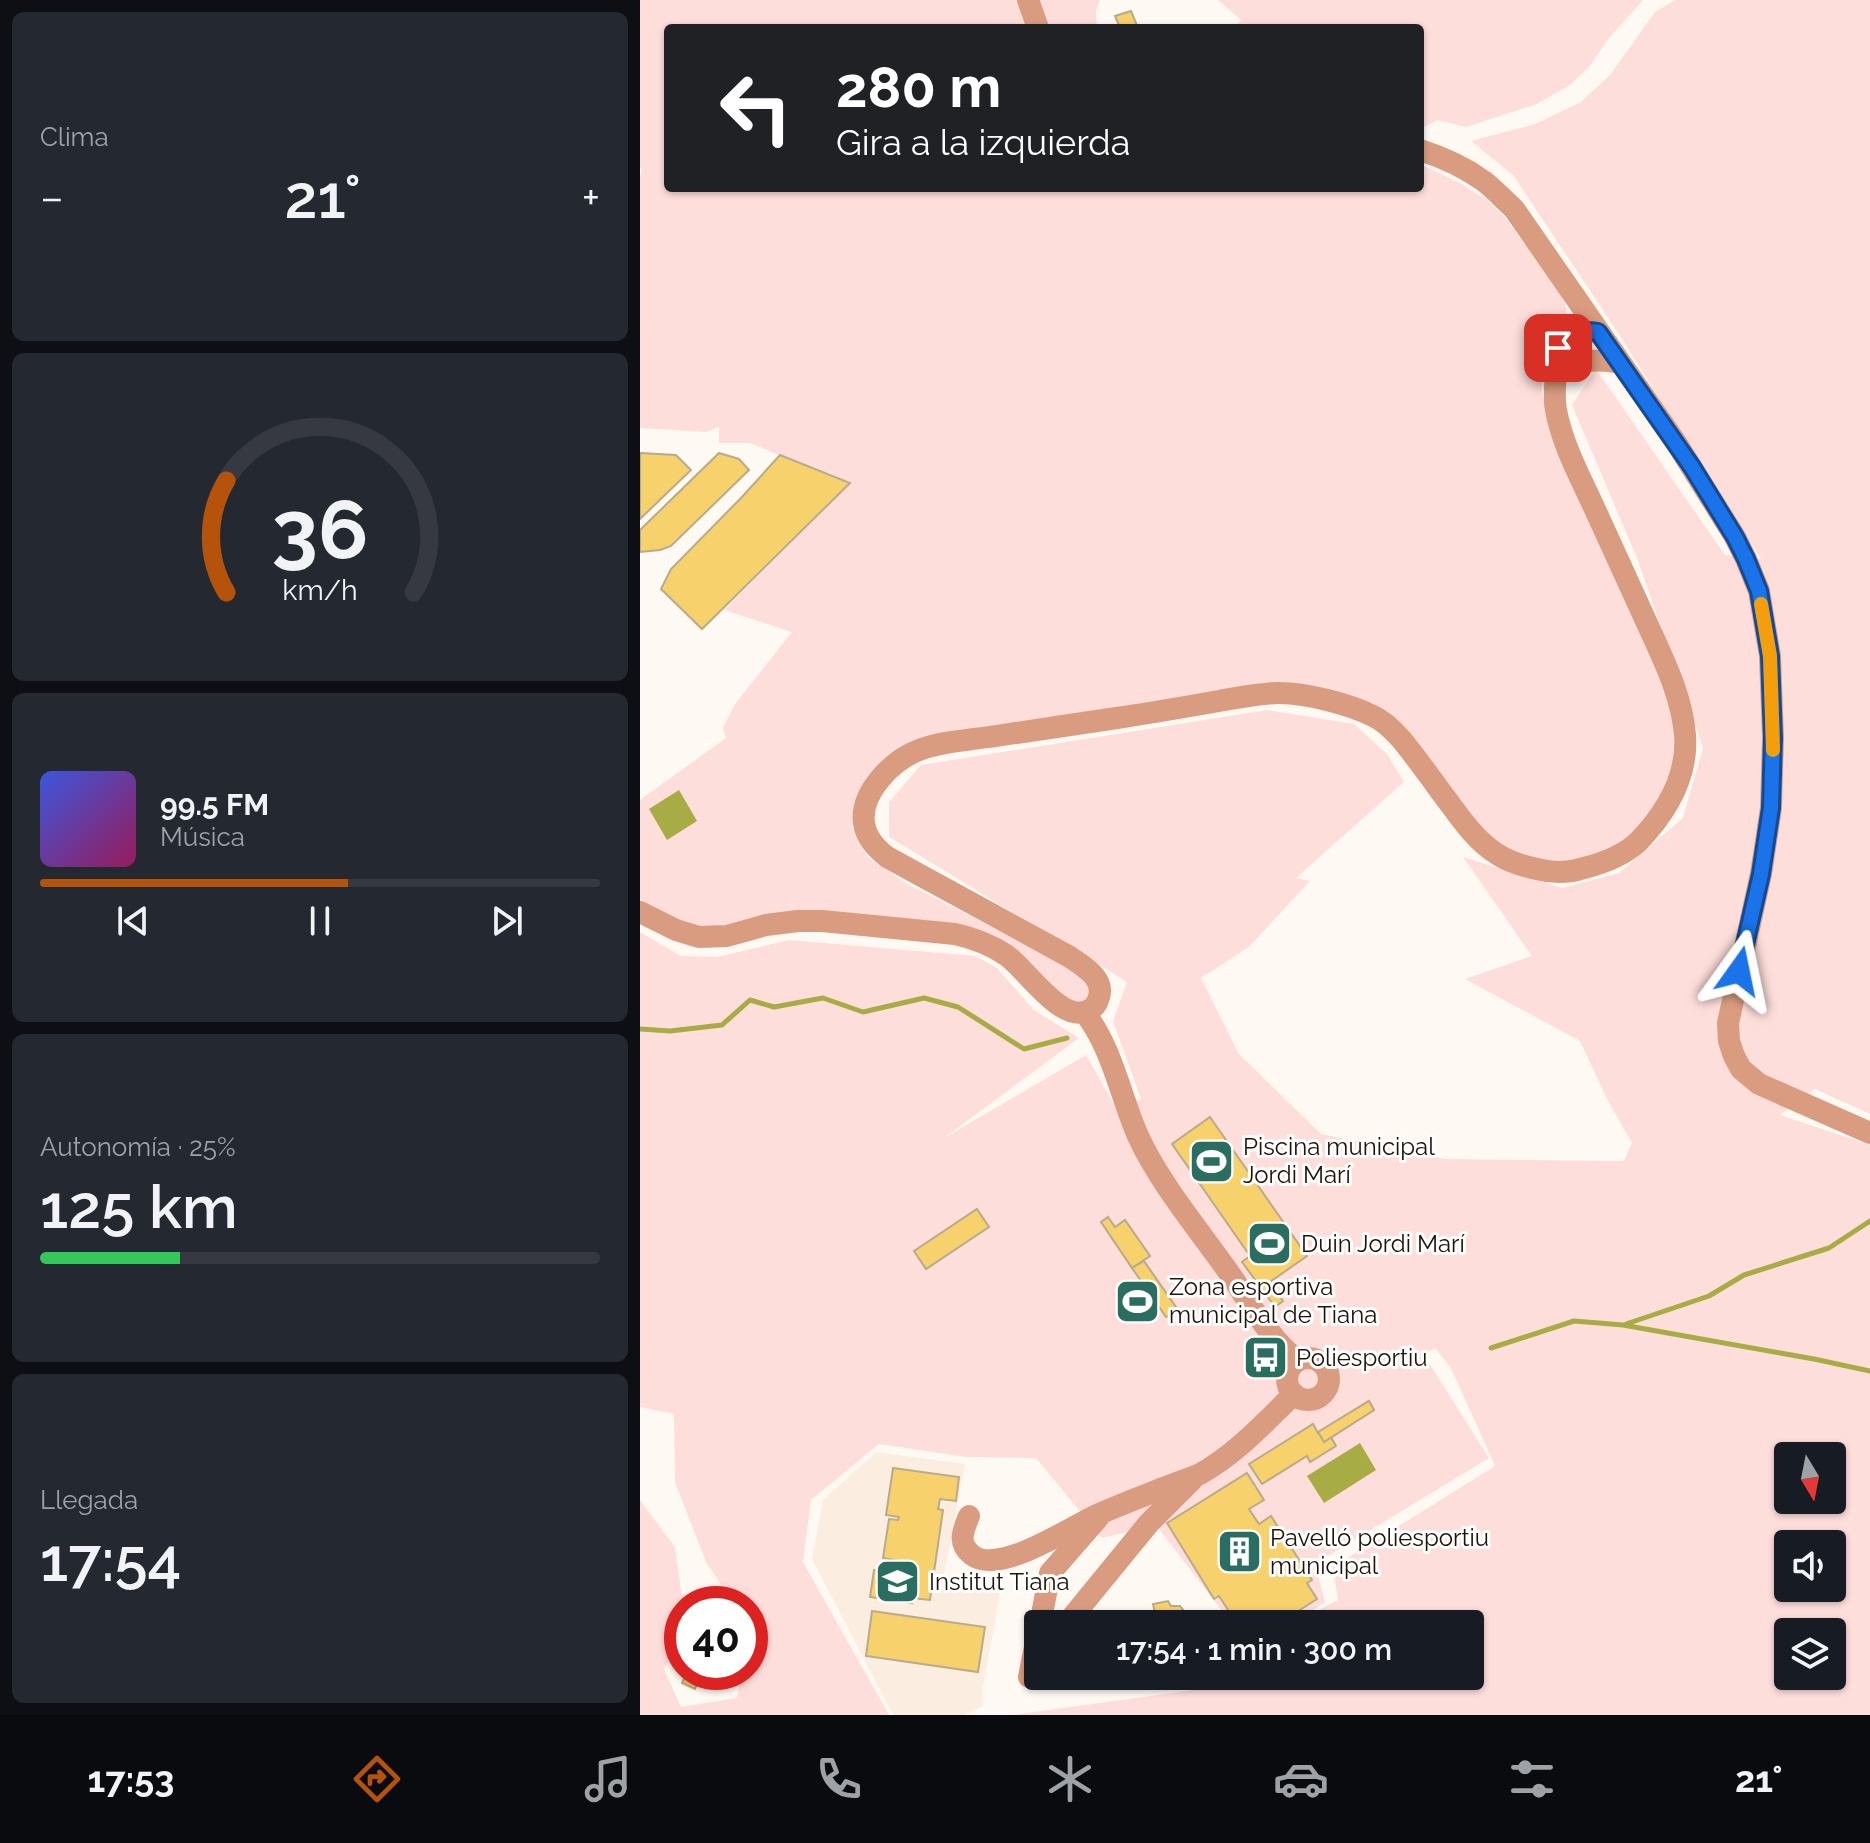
<!DOCTYPE html>
<html lang="es">
<head>
<meta charset="utf-8">
<style>
  :root { --surface:#171b24; --page:#242831; --text:#f1f3f6; --muted:#9ea1a6; --line:#363941; --accent:#b45309 }
  body { margin:0; font-family:Raleway,sans-serif; background:var(--page); color:var(--text); height:100vh; display:flex; flex-direction:column; font-size:30px; white-space:nowrap }
  * { box-sizing:border-box; margin:0 }
  p { font-size:26px; color:var(--muted) }
  .icon { flex:none; width:44px; height:44px; fill:none; stroke:currentColor; stroke-width:2; stroke-linecap:round; stroke-linejoin:round }
  .map { position:relative; flex:1; overflow:hidden }
  .details { display:flex; flex-direction:column; gap:12px; padding:12px; background:#0d0f14; width:640px }
  .details>* { flex:none }
  .top-card { position:absolute; left:24px; top:24px; width:760px; height:168px; border-radius:8px; box-shadow:0 2px 6px #0004; background:#202124; color:#fff; overflow:hidden }
  .needle { width:52px; rotate:170deg }
  .buttons { position:absolute; left:1134px; top:1442px; display:grid; gap:16px }
  .buttons a { display:grid; place-items:center; width:72px; height:72px; border-radius:8px; background:var(--surface); box-shadow:0 2px 6px #0004; font-size:40px }
  .speed { position:absolute; left:24px; top:1586px; display:flex; gap:16px; font-size:40px; font-weight:700; text-align:center }
  .speed>* { display:grid; place-content:center; width:104px; height:104px; border-radius:50%; background:var(--surface); box-shadow:0 2px 6px #0004; line-height:1 }
  .speed .limit { border:12px solid #d22; background:#fff; color:#111 }
  .pin { position:absolute; display:grid; place-items:center; width:68px; height:68px; color:#fff; margin:-34px; border-radius:16px; box-shadow:0 4px 12px #0006 }
  .me { position:absolute; width:88px; margin:-44px; rotate:12deg; stroke-linejoin:round; filter:drop-shadow(0 0 6px #0008) }
  .turn { display:flex; align-items:center; gap:28px; height:168px; padding:0 40px; font-size:36px }
  .turn .icon { width:104px; height:104px; stroke-width:2.5 }
  .turn b { display:block; font-size:56px; line-height:68px }
  .big { font-size:60px; font-weight:600; line-height:1.1 }
  .details .card { flex:1; display:flex; flex-direction:column; justify-content:center; gap:12px; min-width:0; padding:0 28px; border-radius:12px; background:var(--page) }
  .details .dial { align-items:center; gap:0 }
  .dial svg { height:208px; overflow:visible; fill:none; stroke:var(--line); stroke-width:7; stroke-linecap:round; text-anchor:middle }
  .dial text { fill:var(--text); stroke:none }
  .song { display:flex; align-items:center; gap:24px }
  .cover { width:96px; height:96px; border-radius:12px; background:linear-gradient(135deg,hsl(230 70% 55%),hsl(330 70% 35%)) }
  .played { height:8px; border-radius:4px; background:linear-gradient(90deg,var(--accent) 55%,var(--line) 55%) }
  .keys { display:flex; justify-content:space-around; direction:ltr }
  .heat { display:flex; justify-content:space-between; align-items:center; font-size:44px; direction:ltr }
  .charge { height:12px; border-radius:6px; background:linear-gradient(90deg,#34c759 25%,var(--line) 0) }
  .trip { position:absolute; left:384px; top:1610px; width:460px; height:80px; border-radius:8px; background:var(--surface); box-shadow:0 2px 6px #0004; font-weight:600; line-height:80px; text-align:center }
  .tabs { display:flex; height:128px; justify-content:space-around; align-items:center; background:#090b0e; color:var(--muted) }
  .tabs .icon { width:56px; height:56px }
  .tabs .selected { color:var(--accent) }
  .tabs b { font-size:36px; color:var(--text) }
  main { display:flex; flex:1; min-height:0 }
  .map>svg:first-child { display:block }
</style>
</head>
<body>
<main>
<section class="details">
<div class="card"><p>Clima</p>
<div class="heat"><a>−</a><b class="big">21°</b><a>+</a></div>
</div>
<div class="card dial"><svg viewBox="0 0 100 80">
<path d="M14 69A42 42 0 1 1 86 69"/>
<path d="M14 69A42 42 0 0 1 14 26" stroke="#b45309"/>
<text x="50" y="56" font-size="32" font-weight="700">36</text>
<text x="50" y="72" font-size="11">km/h</text>
</svg></div>
<div class="card">
<div class="song"><i class="cover"></i><div><b>99.5 FM</b><p>Música</p></div></div>
<div class="played"></div>
<div class="keys"><svg class="icon" aria-label="previous" viewBox="0 0 24 24"><path d="M18 5L8 12l10 7zM5 5v14"/></svg><svg class="icon" aria-label="pause" viewBox="0 0 24 24"><path d="M8 5v14M16 5v14"/></svg><svg class="icon" aria-label="next" viewBox="0 0 24 24"><path d="M6 5l10 7-10 7zM19 5v14"/></svg></div>
</div>
<div class="card"><p>Autonomía · 25%</p><b class="big">125 km</b><div class="charge"></div></div>
<div class="card"><p>Llegada</p><b class="big">17:54</b></div>
</section>
<div class="map">
<svg width="1230" height="1715" viewBox="0 0 1230 1715">
  <rect width="100%" height="100%" fill="#fff9f4"/>
  <!-- built -->
  <path fill="#fbeee1" d="M236,1452L325,1464L304,1576L361,1587L342,1693L343,1706L325,1715H253L172,1559L183,1500Z"/>
  <!-- green -->
  <g fill="#fededb" fill-rule="evenodd">
    <path d="M0,0H378L388,28H28V188H780V164L820,183L847,200L866,219L921,294C938,329 911,340 903,371C899,386 904,401 907,416L1022,678L1034,727L1033,764L1024,795L991,837L970,849L948,857L923,861L898,862L873,853L847,836L765,732L696,693L311,733L217,802L212,827L220,846L230,859L267,884L441,972L451,983L449,1003H430L335,935L55,929L0,904V800L86,738L83,728L95,704L152,632L84,610L210,484L110,443H79V427L66,432L0,428V176L2,171L0,167Z"/>
    <path d="M397,0H460L456,11L457,28H406Z"/>
    <path d="M578,0H1003L969,38L949,67L930,85L897,104L826,127L798,120L780,129V28H594L601,20Z"/>
    <path d="M1035,0H1230V1114L1175,1089L1140,1115L1230,1145V1715H373L561,1689L567,1676H830V1624H592L516,1525L462,1538L396,1458L327,1457L239,1444L171,1500L163,1562L249,1715H0V1500L35,1547L43,1604L42,1637L24,1669L41,1707L97,1698L102,1672H110V1604H94L66,1562L35,1482L34,1414L0,1407V932L41,956L77,957L149,940L336,956L357,968L394,1010L439,1038L304,1138L446,1055L476,1108L501,1099L473,1021L487,982L249,837V802L281,765L627,710L714,724L747,754L764,782L656,878L670,881L609,947L561,978L599,1054L681,1134L805,1159L984,1161L992,1143L967,1099L940,1041L825,979L892,956L823,857L922,888L979,873L1043,818L1063,748L997,558L932,405L956,369L1085,555L1121,559L984,342L873,175L831,141L895,124L941,102L970,75L1015,12ZM795,1348L811,1368L855,1466L693,1567L698,1600L658,1621L685,1602L675,1564L849,1458L784,1355ZM1148,1456H1192V1500H1148ZM1148,1544H1192V1588H1148ZM1148,1632H1192V1676H1148Z"/>
  </g>
  <!-- water -->
  <g fill="#a7ac44">
    <path d="M39,790L57,821L27,840L9,809Z"/>
    <path d="M720,1443L736,1470L684,1503L667,1476Z"/>
  </g>
  <g fill="none" stroke-linecap="round" stroke-linejoin="round">
    <!-- stream -->
    <g stroke="#a7ac44" stroke-width="5">
      <path d="M0,1029L30,1031L82,1025L110,1000L134,1007L183,998L223,1012L284,998L318,1007L384,1049L427,1038"/>
      <path d="M986,1324L1069,1296L1104,1275L1189,1248L1230,1221"/>
      <path d="M851,1348L934,1321L983,1325L1174,1359L1230,1371"/>
    </g>
  </g>
  <!-- building -->
  <g fill="#f6d16c" stroke="#b8ab8c" stroke-width="2">
    <path d="M491,11L498,28H480L475,16Z"/>
    <path d="M0,453L36,455L51,470L0,519Z"/>
    <path d="M79,453L99,459L109,470L31,546L20,550L0,552V530Z"/>
    <path d="M140,455L210,483L62,629L21,589L31,569L101,498Z"/>
    <path d="M570,1117L667,1256L630,1282L643,1301L635,1307L602,1262L610,1256L532,1144Z"/>
    <path d="M337,1209L349,1227L286,1269L274,1251Z"/>
    <path d="M468,1217L475,1227L485,1220L510,1256L492,1268L461,1222Z"/>
    <path d="M504,1261L538,1310L526,1317L492,1268Z"/>
    <path d="M729,1401L734,1410L691,1437L696,1446L670,1462L667,1456L622,1484L609,1464L673,1424L678,1433Z"/>
    <path d="M729,1401L734,1410L684,1442L678,1432Z"/>
    <path d="M253,1468L319,1477L316,1501L300,1499L298,1509L303,1510L290,1600L272,1598V1603L230,1597L234,1570L267,1575V1573L257,1572L259,1564L267,1565L266,1569H269L270,1563L243,1558L249,1519L258,1520L259,1517L246,1515Z"/>
    <path d="M607,1473L624,1500L609,1509L619,1524L631,1516L672,1580L667,1583L677,1599L638,1624H597L579,1596L574,1599L527,1523Z"/>
    <path d="M528,1601L531,1606H540L544,1611L546,1624H517L513,1604Z"/>
    <path d="M232,1611L345,1627L338,1672L226,1656Z"/>
    <path d="M47,1672H62L55,1689L42,1683Z"/>
  </g>
  <g fill="none" stroke-linecap="round" stroke-linejoin="round">
    <!-- minor -->
    <g stroke="#da9c80" stroke-width="22">
      <path d="M388,0L398,28"/>
      <path d="M780,150C802,157 826,168 845,182C855,190 864,200 874,209L1037,444L1095,537L1106,559L1119,591L1130,656L1133,738L1131,808L1121,874L1088,1023L1089,1041L1094,1056L1101,1069L1119,1084L1230,1133"/>
      <path d="M917,369C937,361 958,358 980,363"/>
      <path d="M0,912L36,930L59,937L87,936L126,925L158,921H182L315,934C333,938 351,945 366,955C386,969 419,1020 445,1012C451,1010 456,1006 458,1000C467,979 444,967 430,957L247,857C236,848 226,838 224,823C220,792 253,760 279,750C303,741 331,740 356,736C396,730 437,724 477,718C511,713 545,707 579,701C598,698 619,693 639,693C666,693 709,704 733,716C744,721 753,730 761,739C775,756 788,774 801,792C818,814 833,839 857,854C869,862 883,866 897,869C912,873 929,873 944,868C964,863 983,856 998,842C1026,813 1048,776 1045,735C1042,698 1026,665 1011,632C992,590 973,548 953,505C939,475 922,443 916,410C913,395 916,382 916,368C916,364 915,360 916,356C919,338 941,329 958,332"/>
      <path d="M444,1012C472,1047 480,1095 498,1136C520,1184 559,1230 590,1274C607,1299 633,1344 658,1360"/>
      <circle cx="668" cy="1379" r="21"/>
      <path d="M329,1516C323,1531 317,1543 332,1555C359,1576 430,1527 457,1515C481,1504 506,1495 531,1485C541,1481 551,1478 560,1474C596,1454 624,1423 654,1394"/>
      <path d="M400,1624L410,1573L458,1518"/>
      <path d="M431,1624L433,1616L509,1523L552,1480"/>
      <path d="M389,1677L398,1632"/>
    </g>
  </g>
  <g fill="none" stroke-linecap="round" stroke-linejoin="round">
    <defs>
      <path id="route" d="M918,348C930,336 941,329 958,332L1052,467L1095,537L1106,559L1119,591L1130,656L1133,738L1131,808L1121,874L1099,971"/>
    </defs>
    <!-- route casing -->
    <use href="#route" stroke="#114b97" stroke-width="20"/>
    <!-- route -->
    <use href="#route" stroke="#1a73e8" stroke-width="14"/>
    <!-- slow -->
    <path stroke="#f59e0b" stroke-width="14" d="M1121,604L1130,656L1133,750"/>
  </g>
  <!-- icons -->
  <defs>
    <symbol id="stadium-square" viewBox="-11 -11 22 22"><rect x="-9" y="-9" width="18" height="18" rx="4" fill="#296e61" stroke="#fff"/><path d="M0-5a6.5 5 0 1 0 0 10a6.5 5 0 1 0 0-10ZM-3.5-1.8h7v3.6h-7Z" fill="#fff"/></symbol>
    <symbol id="bus-square" viewBox="-11 -11 22 22"><rect x="-9" y="-9" width="18" height="18" rx="4" fill="#296e61" stroke="#fff"/><path d="M-5-6H5V4H4V6H2V4H-2V6H-4V4H-5ZM-3.5-4V0h7V-4ZM-3.5 1.2v1.5H-2V1.2ZM2 1.2v1.5H3.5V1.2Z" fill="#fff"/></symbol>
    <symbol id="building-square" viewBox="-11 -11 22 22"><rect x="-9" y="-9" width="18" height="18" rx="4" fill="#296e61" stroke="#fff"/><path d="M-4-6H4V6H1V3H-1V6H-4ZM-2.5-4.3h1.7v1.8h-1.7ZM.8-4.3h1.7v1.8H.8ZM-2.5-1h1.7V.8h-1.7ZM.8-1h1.7V.8H.8Z" fill="#fff"/></symbol>
    <symbol id="school-square" viewBox="-11 -11 22 22"><rect x="-9" y="-9" width="18" height="18" rx="4" fill="#296e61" stroke="#fff"/><path d="M0-5L7-2L0 1L-7-2ZM-4 1L0 2.5L4 1V4Q0 6-4 4Z" fill="#fff"/></symbol>
  </defs>
  <g fill-rule="evenodd">
    <use href="#stadium-square" x="546" y="1136" width="51" height="51"/>
    <use href="#stadium-square" x="604" y="1218" width="51" height="51"/>
    <use href="#stadium-square" x="472" y="1276" width="51" height="51"/>
    <use href="#bus-square" x="600" y="1332" width="51" height="51"/>
    <use href="#building-square" x="574" y="1526" width="51" height="51"/>
    <use href="#school-square" x="232" y="1556" width="51" height="51"/>
  </g>
  <g text-anchor="middle" stroke-width="6" stroke-linejoin="round" paint-order="stroke">
    <!-- poi labels -->
    <g font-size="24" fill="#1c1309" stroke="#fff" text-anchor="start">
      <text x="603" y="1155">Piscina municipal<tspan x="603" dy="28">Jordi Marí</tspan></text>
      <text x="661" y="1252">Duin Jordi Marí</text>
      <text x="529" y="1295">Zona esportiva<tspan x="529" dy="28">municipal de Tiana</tspan></text>
      <text x="656" y="1366">Poliesportiu</text>
      <text x="630" y="1546">Pavelló poliesportiu<tspan x="630" dy="28">municipal</tspan></text>
      <text x="289" y="1590">Institut Tiana</text>
    </g>
  </g>
</svg>
<div class="buttons">
<a><svg class="needle" viewBox="-14 -14 28 28"><path d="M0-13l5 13h-10z" fill="#e53935"/><path d="M0 13l5-13h-10z" fill="#9ea1a6"/></svg></a>
<a><svg class="icon" aria-label="sound" viewBox="0 0 24 24"><path d="M4 9h4l5-4v14l-5-4H4zM17 9q2 3 0 6"/></svg></a>
<a><svg class="icon" aria-label="layers" viewBox="0 0 24 24"><path d="M12 4l9 5-9 5-9-5zM3 14l9 5 9-5"/></svg></a>
</div>
<div class="speed"><div class="limit">40</div></div>
<div class="pin" style="left:918px;top:348px;background:#d93025"><svg class="icon" aria-label="arrive" viewBox="0 0 24 24"><path d="M6 21V4h12l-3 4 3 4H6"/></svg></div>
<svg class="me" style="left:1099px;top:971px" viewBox="-20 -20 40 40"><path d="M0-17L14 15 0 8-14 15z" fill="#1a73e8" stroke="#fff" stroke-width="4"/></svg>
<div class="trip">17:54 · 1 min · 300 m</div>
<div class="top-card">
<div class="turn"><svg class="icon" aria-label="left" viewBox="0 0 24 24"><path d="M17 20v-9H6M10 6l-5 5 5 5"/></svg><div><b>280 m</b>Gira a la izquierda</div></div>
</div>
</div>
</main>
<nav class="tabs">
<b>17:53</b>
<svg class="icon selected" aria-label="directions" viewBox="0 0 24 24"><path d="M12 3l9 9-9 9-9-9zM9 14v-3h6M13 9l2 2-2 2"/></svg>
<svg class="icon" aria-label="music" viewBox="0 0 24 24"><path d="M9 18V5l10-2v13"/><circle cx="6" cy="18" r="3"/><circle cx="16" cy="16" r="3"/></svg>
<svg class="icon" aria-label="phone" viewBox="0 0 24 24"><path d="M5 4h4l2 5-3 2q2 4 5 5l2-3 5 2v4C11 20 4 13 5 4z"/></svg>
<svg class="icon" aria-label="climate" viewBox="0 0 24 24"><path d="M12 3v18M4 7l16 10M4 17L20 7"/></svg>
<svg class="icon" aria-label="car" viewBox="0 0 24 24"><path d="M5 17H2v-5l4-1 3-4h7l3 4 3 1v5h-3M9 17h6M6 11h13"/><circle cx="7" cy="17" r="2"/><circle cx="17" cy="17" r="2"/></svg>
<svg class="icon" aria-label="filters" viewBox="0 0 24 24"><path d="M4 7h16M4 17h16"/><circle cx="9" cy="7" r="2"/><circle cx="15" cy="17" r="2"/></svg>
<b>21°</b>
</nav>
</body>
</html>
